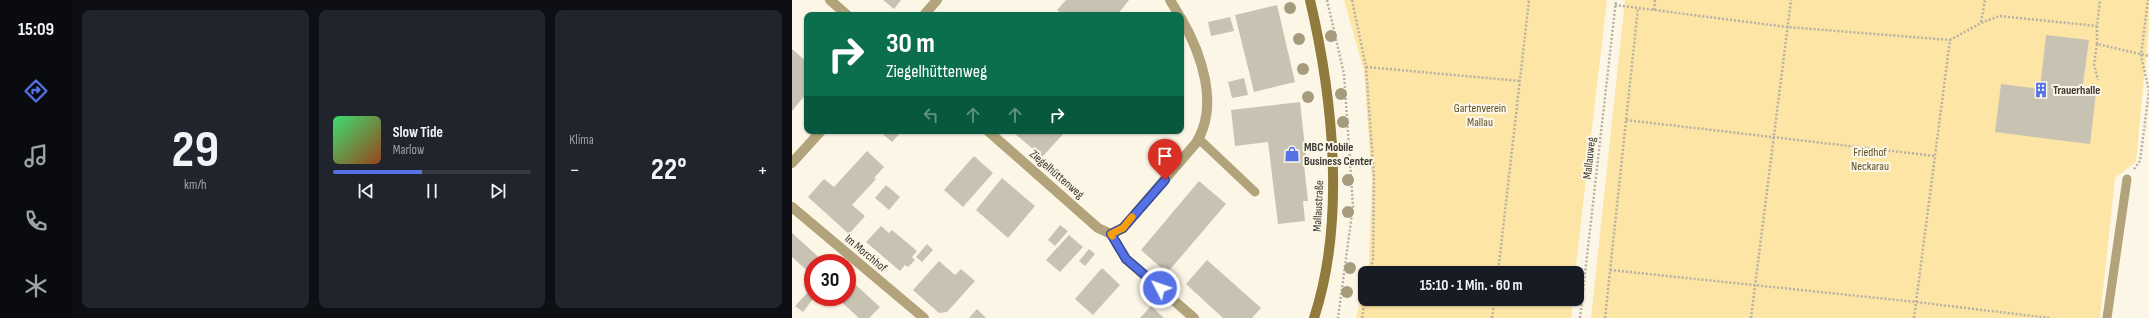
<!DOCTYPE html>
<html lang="de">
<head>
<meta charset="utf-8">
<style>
  :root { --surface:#171b24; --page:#20242c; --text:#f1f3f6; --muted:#9ea1a6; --line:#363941; --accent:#5471e6 }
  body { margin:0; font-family:"Sofia Sans Condensed",sans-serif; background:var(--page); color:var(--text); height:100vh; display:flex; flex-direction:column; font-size:15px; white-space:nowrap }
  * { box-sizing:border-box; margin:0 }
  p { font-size:13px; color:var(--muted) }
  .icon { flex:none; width:22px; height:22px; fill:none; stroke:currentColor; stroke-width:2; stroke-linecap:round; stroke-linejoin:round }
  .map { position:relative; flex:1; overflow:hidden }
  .details { display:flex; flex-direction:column; gap:10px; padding:10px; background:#0d0f14; width:720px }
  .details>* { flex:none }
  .hud { position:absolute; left:12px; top:12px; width:380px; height:122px; border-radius:8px; box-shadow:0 1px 3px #0004; background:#0b6e4f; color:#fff; overflow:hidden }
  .speed { position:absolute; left:12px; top:254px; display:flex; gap:8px; font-size:20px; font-weight:700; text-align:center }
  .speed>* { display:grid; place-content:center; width:52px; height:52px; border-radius:50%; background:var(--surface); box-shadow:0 1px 3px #0004; line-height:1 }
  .speed .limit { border:6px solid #d22; background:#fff; color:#111 }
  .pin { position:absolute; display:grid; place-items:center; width:34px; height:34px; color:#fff; margin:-41px -17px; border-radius:50% 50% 50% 0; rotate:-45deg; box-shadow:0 0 4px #0007 }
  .pin .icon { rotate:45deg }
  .me { position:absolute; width:44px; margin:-22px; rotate:311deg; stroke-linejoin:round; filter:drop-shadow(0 0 3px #0008) }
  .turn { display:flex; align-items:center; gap:14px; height:84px; padding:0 16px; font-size:18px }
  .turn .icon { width:52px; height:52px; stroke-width:2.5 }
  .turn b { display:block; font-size:28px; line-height:34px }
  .lanes { display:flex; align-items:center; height:38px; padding:0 16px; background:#0003; justify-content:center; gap:20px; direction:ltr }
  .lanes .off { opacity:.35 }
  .big { font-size:30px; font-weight:700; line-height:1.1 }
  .details .card { flex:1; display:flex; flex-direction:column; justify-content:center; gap:6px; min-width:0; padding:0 14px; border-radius:8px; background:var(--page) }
  .details .dial { align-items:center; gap:0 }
  .dial b { font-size:52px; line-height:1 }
  .song { display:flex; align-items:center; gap:12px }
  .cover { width:48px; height:48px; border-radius:6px; background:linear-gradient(135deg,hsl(140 70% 55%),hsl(20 70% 35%)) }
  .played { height:4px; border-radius:2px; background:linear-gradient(90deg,var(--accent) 45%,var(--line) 45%) }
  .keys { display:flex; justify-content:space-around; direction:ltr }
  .heat { display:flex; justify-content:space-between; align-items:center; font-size:22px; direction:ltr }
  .details .tiles { flex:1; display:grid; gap:10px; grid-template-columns:repeat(3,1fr) }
  .trip { position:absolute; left:566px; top:266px; width:226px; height:40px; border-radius:8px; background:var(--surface); box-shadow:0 1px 3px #0004; font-weight:700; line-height:40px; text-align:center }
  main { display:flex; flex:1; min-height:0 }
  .tab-bar { display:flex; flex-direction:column; width:72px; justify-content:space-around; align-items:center; background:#090b0e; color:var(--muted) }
  .tab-bar .icon { width:28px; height:28px }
  .tab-bar .selected { color:var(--accent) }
  .tab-bar b { font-size:18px; color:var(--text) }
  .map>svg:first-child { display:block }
</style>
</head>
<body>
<main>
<nav class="tab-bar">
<b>15:09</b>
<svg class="icon selected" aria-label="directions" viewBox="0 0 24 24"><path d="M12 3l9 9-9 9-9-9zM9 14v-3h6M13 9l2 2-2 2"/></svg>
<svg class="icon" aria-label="music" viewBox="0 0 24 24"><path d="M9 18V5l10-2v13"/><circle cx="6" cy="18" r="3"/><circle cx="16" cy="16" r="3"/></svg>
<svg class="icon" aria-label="phone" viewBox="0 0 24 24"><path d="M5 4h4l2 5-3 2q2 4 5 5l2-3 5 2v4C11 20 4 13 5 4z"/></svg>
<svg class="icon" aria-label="climate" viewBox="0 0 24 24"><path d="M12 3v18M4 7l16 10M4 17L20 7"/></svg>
</nav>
<section class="details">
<div class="tiles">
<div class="card dial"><b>29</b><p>km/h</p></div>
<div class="card">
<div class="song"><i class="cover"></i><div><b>Slow Tide</b><p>Marlow</p></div></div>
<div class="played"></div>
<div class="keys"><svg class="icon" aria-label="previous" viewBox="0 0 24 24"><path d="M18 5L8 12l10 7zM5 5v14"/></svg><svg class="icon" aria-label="pause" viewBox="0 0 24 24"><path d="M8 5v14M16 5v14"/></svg><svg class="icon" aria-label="next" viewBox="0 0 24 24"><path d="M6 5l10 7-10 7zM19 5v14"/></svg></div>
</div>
<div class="card"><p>Klima</p>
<div class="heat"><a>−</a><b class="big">22°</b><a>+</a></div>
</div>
</div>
</section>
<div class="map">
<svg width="1357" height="318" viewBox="0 0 1357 318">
  <rect width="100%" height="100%" fill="#fcf6e7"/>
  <!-- green -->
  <g fill="#fde5a6">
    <path d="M552,0H815L783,273H575L577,263L580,181L572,71Z"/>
    <path d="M833,0H1357V26L1344,162L1323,178L1308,318H799Z"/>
    <path d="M573,280V299H781L779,318H564Z"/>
  </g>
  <!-- building -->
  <g fill="#c8c2b3">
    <path d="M91,0H109L102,9Z"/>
    <path d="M274,0H337L325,15H272L265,10Z"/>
    <path d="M485,5L503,82L462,92L443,15Z"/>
    <path d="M438,17L442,31L419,36L416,22Z"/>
    <path d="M1254,35L1297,40L1290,91L1304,93L1298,144L1203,132L1209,84L1248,89Z"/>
    <path d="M0,49L15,62V93L0,111Z"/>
    <path d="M452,78L456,95L440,98L436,82Z"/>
    <path d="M508,102L515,165H512L516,201H511L513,221L486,224L476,142L443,146L439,110Z"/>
    <path d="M87,131H110L100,142Z"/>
    <path d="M220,131H274L250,157Z"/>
    <path d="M75,151L92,167L82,178L84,179L60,205L73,216L57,234L16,197L32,179L42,187Z"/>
    <path d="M182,156L201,173L171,207L152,190Z"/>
    <path d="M210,178L243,206L216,238L184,210Z"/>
    <path d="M407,181L434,204L375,273L349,250Z"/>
    <path d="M94,185L108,197L97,210L83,198Z"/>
    <path d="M268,225L276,231L263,246L256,240Z"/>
    <path d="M89,226L97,233L100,230L125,251L120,257L123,260L116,267L113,265L108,271L74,242Z"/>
    <path d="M0,233L31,261L29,263H21V272L19,274L0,257Z"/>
    <path d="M277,235L291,247L268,272L254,260Z"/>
    <path d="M135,244L141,250L130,262L124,257Z"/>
    <path d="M297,249L303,254L293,266L287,261Z"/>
    <path d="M415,260L469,308L460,318H431L394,284Z"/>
    <path d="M147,261L163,275L169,269L183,281L155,312L147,313L121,290Z"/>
    <path d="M310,268L328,285L301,315L283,299Z"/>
    <path d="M55,277L88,307L77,318H67L44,297H55Z"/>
    <path d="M15,293L21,299L11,312L3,306Z"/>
    <path d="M359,306L372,318H348Z"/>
    <path d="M185,309L194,318H177Z"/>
  </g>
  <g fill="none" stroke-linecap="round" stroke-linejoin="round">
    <!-- path -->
    <g stroke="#b6b1a5" stroke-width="2.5" stroke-dasharray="2 2" stroke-linecap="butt">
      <path d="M535,0L552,74L561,206L546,318"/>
      <path d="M560,0L574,67L582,177L581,259L578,273"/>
      <path d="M823,5L995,27L1158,40"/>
      <path d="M862,10L863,0"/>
      <path d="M1189,22L1193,0"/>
      <path d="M1305,26V44L1357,56"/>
      <path d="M1305,44L1302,64L1306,80"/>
      <path d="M574,67L728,81"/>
      <path d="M834,120L1143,156"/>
      <path d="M1342,169L1348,161L1357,91L1349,55L1356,0"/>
      <path d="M818,270L1124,302L1257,318"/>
      <path d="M706,273L737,0"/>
      <path d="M570,318L573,299"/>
      <path d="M700,318L703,299"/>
      <path d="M788,318L824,0"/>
      <path d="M813,318L846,8"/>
      <path d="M959,318L999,0"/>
      <path d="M1122,318L1158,40L1189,23L1207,16L1305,26L1308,0"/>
    </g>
    <!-- service -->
    <g stroke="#b2a37b" stroke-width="9">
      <path d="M407,139L463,192"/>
      <path d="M1315,318L1335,179"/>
    </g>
    <!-- minor -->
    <g stroke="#b2a37b" stroke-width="10">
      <path d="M38,0L55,15"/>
      <path d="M378,0L387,15"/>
      <path d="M132,15L145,0"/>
      <path d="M196,131L306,228L319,234L334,259L402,318"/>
      <path d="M0,163L29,131"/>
      <path d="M0,207L132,318"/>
      <path d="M319,234L331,228L404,143C428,105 409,53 389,18"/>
    </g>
    <!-- secondary -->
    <path stroke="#907a3c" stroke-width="10" d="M518,0C541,98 554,221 522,318"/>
  </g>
  <!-- trees -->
  <g fill="#a69b7d">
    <circle cx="498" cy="8" r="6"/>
    <circle cx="539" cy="36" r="6"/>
    <circle cx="507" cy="39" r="6"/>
    <circle cx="511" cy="69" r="6"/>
    <circle cx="549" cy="94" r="6"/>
    <circle cx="516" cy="97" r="6"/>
    <circle cx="551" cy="122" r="6"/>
    <circle cx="556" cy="180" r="6"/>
    <circle cx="556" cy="212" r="6"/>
    <circle cx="558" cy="268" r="6"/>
    <circle cx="555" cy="292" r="6"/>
  </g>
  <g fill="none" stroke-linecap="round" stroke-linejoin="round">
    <defs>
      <path id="route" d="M368,288L334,259L319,234L331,228L373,180"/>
    </defs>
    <!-- route casing -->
    <use href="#route" stroke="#374996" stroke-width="10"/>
    <!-- route -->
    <use href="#route" stroke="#5471e6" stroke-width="7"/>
    <!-- slow -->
    <path stroke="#f59e0b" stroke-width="7" d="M320,236L319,234L331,228L340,217"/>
  </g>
  <!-- icons -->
  <defs>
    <symbol id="building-bare" viewBox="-9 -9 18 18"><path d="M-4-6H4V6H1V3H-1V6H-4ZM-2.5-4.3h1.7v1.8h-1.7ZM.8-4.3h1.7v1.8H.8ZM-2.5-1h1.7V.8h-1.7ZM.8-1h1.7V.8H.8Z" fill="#5471e6" stroke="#fcf6e7" stroke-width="2.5" paint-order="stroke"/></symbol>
    <symbol id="shop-bare" viewBox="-9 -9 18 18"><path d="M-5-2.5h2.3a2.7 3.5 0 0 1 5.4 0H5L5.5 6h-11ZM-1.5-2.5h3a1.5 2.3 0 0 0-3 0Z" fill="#5471e6" stroke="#fcf6e7" stroke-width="2.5" paint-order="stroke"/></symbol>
  </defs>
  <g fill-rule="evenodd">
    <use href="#building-bare" x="1238" y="79" width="22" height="22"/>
    <use href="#shop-bare" x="489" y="143" width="22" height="22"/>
  </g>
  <g text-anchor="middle" stroke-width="4" stroke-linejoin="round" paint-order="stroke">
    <!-- poi labels -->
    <g font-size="12" font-weight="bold" fill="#3c3933" stroke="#fcf6e7" text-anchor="start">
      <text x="1261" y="94">Trauerhalle</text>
      <text x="512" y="151">MBC Mobile<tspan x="512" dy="14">Business Center</tspan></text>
    </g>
    <!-- park labels -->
    <g font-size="12" fill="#5f5026" stroke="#fcf6e7">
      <text x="688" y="112">Gartenverein<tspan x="688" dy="14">Mallau</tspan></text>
      <text x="1078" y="156">Friedhof<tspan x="1078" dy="14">Neckarau</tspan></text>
    </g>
    <!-- street labels -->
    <g font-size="12" fill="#3c3933" stroke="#fcf6e7">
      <text transform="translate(797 158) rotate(-84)" y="4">Mallauweg</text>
      <text transform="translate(265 174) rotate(41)" y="4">Ziegelhüttenweg</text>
      <text transform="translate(526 206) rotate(-87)" y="4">Mallaustraße</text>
      <text transform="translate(74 253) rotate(40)" y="4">Im Morchhof</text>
    </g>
  </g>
</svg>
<div class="speed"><div class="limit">30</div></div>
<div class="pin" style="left:373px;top:180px;background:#d93025"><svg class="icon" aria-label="arrive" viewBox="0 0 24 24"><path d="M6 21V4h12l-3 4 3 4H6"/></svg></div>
<svg class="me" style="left:368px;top:288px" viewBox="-20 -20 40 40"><circle r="17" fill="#5471e6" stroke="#fff" stroke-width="3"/><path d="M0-11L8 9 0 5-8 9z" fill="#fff"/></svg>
<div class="trip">15:10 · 1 Min. · 60 m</div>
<div class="hud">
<div class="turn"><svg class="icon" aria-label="right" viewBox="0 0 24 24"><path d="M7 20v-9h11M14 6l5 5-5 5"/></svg><div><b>30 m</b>Ziegelhüttenweg</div></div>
<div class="lanes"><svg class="icon off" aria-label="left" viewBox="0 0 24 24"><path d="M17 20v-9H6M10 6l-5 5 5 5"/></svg><svg class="icon off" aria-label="ahead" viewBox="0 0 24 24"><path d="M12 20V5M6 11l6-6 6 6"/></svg><svg class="icon off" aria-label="ahead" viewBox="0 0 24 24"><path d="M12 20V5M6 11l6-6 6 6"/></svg><svg class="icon" aria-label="right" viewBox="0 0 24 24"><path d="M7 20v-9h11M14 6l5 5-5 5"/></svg></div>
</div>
</div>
</main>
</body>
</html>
